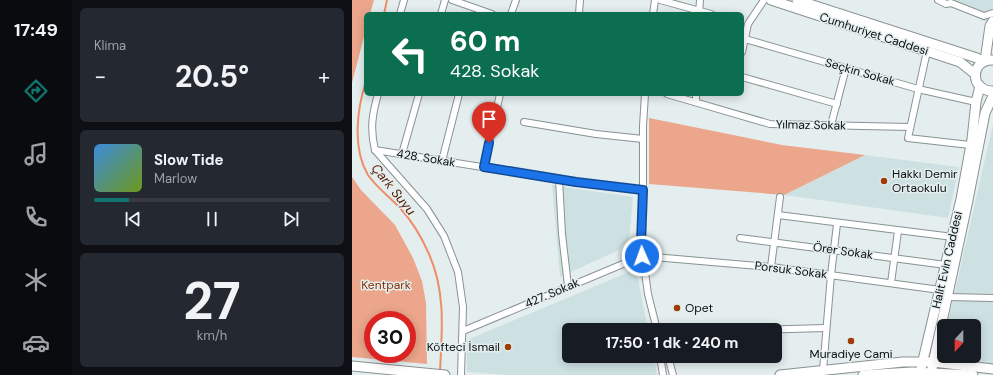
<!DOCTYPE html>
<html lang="tr">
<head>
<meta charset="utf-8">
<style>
  :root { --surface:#171b24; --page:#242831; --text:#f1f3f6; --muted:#9ea1a6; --line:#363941; --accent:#0f766e }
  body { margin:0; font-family:"DM Sans",sans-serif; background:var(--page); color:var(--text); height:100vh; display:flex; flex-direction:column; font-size:15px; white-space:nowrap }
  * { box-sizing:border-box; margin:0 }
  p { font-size:13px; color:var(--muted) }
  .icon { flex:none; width:22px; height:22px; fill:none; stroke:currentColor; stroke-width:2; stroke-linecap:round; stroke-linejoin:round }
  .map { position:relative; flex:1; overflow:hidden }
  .sheet { display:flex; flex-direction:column; gap:8px; padding:8px; background:#0d0f14; width:280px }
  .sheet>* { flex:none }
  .hud { position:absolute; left:12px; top:12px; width:380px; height:84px; border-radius:6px; box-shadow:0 2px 10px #0003; background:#0b6e4f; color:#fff; overflow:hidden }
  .needle { width:26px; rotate:201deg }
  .fabs { position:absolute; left:585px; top:319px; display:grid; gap:8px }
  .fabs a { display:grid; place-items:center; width:44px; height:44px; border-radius:6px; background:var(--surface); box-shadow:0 2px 10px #0003; font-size:20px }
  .speed { position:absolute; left:12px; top:311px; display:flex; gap:8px; font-size:20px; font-weight:700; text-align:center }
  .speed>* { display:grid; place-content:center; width:52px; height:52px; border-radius:50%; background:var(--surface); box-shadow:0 2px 10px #0003; line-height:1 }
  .speed .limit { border:6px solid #d22; background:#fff; color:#111 }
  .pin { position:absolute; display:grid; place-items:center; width:34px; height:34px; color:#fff; margin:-41px -17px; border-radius:50% 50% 50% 0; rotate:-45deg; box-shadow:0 0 4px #0007 }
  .pin .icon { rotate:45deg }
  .me { position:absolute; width:44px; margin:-22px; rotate:358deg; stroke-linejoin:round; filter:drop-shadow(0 0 3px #0008) }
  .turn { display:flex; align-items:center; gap:14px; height:84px; padding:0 20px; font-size:18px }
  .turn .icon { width:52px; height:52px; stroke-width:2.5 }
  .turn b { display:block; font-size:28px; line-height:34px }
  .big { font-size:30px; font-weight:700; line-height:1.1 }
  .sheet .card { flex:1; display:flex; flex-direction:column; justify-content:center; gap:6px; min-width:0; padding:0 14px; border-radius:6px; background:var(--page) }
  .sheet .dial { align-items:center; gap:0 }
  .dial b { font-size:52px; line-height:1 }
  .song { display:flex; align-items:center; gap:12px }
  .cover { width:48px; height:48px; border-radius:6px; background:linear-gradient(135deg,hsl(210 70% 55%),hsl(80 70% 35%)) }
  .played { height:4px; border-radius:2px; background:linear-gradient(90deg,var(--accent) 15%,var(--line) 15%) }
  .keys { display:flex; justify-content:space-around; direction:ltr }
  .heat { display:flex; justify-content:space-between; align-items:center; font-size:22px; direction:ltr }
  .trip { position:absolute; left:210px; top:323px; width:220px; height:40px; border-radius:6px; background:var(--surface); box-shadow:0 2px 10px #0003; font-weight:700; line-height:40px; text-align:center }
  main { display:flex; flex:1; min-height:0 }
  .tabs { display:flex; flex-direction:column; width:72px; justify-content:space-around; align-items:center; background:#090b0e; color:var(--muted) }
  .tabs .icon { width:28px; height:28px }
  .tabs .on { color:var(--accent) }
  .tabs b { font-size:18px; color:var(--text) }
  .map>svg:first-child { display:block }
</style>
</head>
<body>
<main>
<nav class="tabs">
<b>17:49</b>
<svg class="icon on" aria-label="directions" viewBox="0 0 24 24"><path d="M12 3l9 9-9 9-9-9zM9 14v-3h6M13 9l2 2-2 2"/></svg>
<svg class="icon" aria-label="music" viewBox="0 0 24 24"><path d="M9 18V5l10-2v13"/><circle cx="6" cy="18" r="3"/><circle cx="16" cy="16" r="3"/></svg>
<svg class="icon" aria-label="phone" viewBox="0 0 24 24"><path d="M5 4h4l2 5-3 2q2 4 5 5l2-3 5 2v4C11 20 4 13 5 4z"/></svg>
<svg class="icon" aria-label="climate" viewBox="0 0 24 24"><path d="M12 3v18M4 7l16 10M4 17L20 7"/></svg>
<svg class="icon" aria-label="car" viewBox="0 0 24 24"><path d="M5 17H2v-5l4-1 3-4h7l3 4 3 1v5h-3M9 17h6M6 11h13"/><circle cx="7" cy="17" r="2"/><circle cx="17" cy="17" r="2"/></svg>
</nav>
<section class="sheet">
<div class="card"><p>Klima</p>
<div class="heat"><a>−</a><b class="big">20.5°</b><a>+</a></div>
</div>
<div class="card">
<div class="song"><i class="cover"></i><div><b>Slow Tide</b><p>Marlow</p></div></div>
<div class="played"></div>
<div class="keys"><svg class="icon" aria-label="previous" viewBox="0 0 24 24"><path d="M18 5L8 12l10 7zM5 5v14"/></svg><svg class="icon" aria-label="pause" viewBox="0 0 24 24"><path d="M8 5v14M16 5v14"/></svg><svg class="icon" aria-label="next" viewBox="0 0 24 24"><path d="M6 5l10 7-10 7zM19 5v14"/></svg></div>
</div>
<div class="card dial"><b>27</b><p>km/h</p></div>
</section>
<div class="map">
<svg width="641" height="375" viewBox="0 0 641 375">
  <rect width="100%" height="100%" fill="#e4eeef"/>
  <!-- built -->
  <g fill="#cee1e2">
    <path d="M589,0H641V7L634,22Z"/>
    <path d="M641,124V367L588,357L592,340V356H622V326H595Z"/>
    <path d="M513,155L607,167L596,218L432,195Z"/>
    <path d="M200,185L281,197L277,239L267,250L208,277Z"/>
    <path d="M284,269L296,330H217V356H302L305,375H154L115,372V340Z"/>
  </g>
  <!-- green -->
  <g fill="#eba68b" fill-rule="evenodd">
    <path d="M0,0H22L18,14H14V29L0,83Z"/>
    <path d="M297,118L430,145L513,155L432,195L297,184Z"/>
    <path d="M0,177L9,190L43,225L61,258L70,281L74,303L75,364L0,357ZM21,320H55V354H21Z"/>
  </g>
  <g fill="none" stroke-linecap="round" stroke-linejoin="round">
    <!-- stream -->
    <g stroke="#ed8e68" stroke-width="2">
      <path d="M32,14L35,0"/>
      <path d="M14,81C5,109 0,148 16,175C25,188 38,197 48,208C60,221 70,238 77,254C94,292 90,331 88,371"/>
    </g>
    <defs>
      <g id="street">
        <path d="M100,0L140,14"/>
        <path d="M308,0L359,14"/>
        <path d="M586,0L594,4L599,3L632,16L641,13"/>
        <path d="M48,14L52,0"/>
        <path d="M89,14L93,0"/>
        <path d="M159,14L164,0"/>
        <path d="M227,14L228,0"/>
        <path d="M301,14L303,0"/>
        <path d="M347,14L348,0"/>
        <path d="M393,39L566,89L624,102"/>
        <path d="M575,51L556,138L618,145"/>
        <path d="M390,52L396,24L412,0"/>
        <path d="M390,77L485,104"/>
        <path d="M26,94C20,115 18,129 23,150L75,209L92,236L106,272L111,307L109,375"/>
        <path d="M293,94L291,126V190L289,243L296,294L305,330"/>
        <path d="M315,94L418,124L558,127"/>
        <path d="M344,102V94"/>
        <path d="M172,122L244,134L291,139"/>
        <path d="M479,125L494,68"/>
        <path d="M23,150L224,182L291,190"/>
        <path d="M50,154L67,94"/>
        <path d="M90,161L107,94"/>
        <path d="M132,167L148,94"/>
        <path d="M207,179L210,234L216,286"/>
        <path d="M426,215L601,237"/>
        <path d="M388,238L594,265"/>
        <path d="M419,267L428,197"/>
        <path d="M539,283L546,231"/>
        <path d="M595,297L641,298"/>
        <path d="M401,330L474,328"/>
        <path d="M111,331L290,256L419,267L588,290"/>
        <path d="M308,356L311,375"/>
        <path d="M316,356L321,375"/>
        <path d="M471,370L479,275L485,224"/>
      </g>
      <g id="secondary">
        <path d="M419,0L608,62L623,74"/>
        <path d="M445,0L625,58L631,62"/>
        <path d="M641,60C618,59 617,91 641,91"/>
        <path d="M633,61L638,26L641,21"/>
        <path d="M0,366L93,375"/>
        <path d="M568,373L609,199L620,139L624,102L628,86"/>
        <path d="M579,373L616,200L633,113L641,96"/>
        <path d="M428,375L551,362H581L641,369"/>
        <path d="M511,375L560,372L621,375"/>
      </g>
    </defs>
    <!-- street casing -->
    <use href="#street" stroke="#899293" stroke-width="8"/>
    <!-- secondary casing -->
    <use href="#secondary" stroke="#899293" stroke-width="11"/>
    <!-- street -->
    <use href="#street" stroke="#fff" stroke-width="6"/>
    <!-- secondary -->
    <use href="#secondary" stroke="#fff" stroke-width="9"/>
  </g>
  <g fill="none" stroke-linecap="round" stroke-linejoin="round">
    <defs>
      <path id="route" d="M137,143L132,167L224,182L291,190L289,243L290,256"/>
    </defs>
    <!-- route casing -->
    <use href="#route" stroke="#114b97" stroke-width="10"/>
    <!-- route -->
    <use href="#route" stroke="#1a73e8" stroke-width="7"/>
  </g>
  <!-- markers -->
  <g fill="#a03c05" stroke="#e4eeef" stroke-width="1.5">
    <circle cx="532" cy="181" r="4"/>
    <circle cx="325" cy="308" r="4"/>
    <circle cx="499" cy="341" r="4"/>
    <circle cx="156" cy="347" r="4"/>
  </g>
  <g text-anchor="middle" stroke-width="3" stroke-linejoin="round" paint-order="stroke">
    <!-- street labels -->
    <g font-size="12" fill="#0a0e0e" stroke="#e4eeef">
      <text transform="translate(522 34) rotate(18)" y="4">Cumhuriyet Caddesi</text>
      <text transform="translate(508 72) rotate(16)" y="4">Seçkin Sokak</text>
      <text transform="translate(459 125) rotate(1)" y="4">Yılmaz Sokak</text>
      <text transform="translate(74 158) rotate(9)" y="4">428. Sokak</text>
      <text transform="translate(491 251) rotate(8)" y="4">Örer Sokak</text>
      <text transform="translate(595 260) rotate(-77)" y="4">Halit Evin Caddesi</text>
      <text transform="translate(439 270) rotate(7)" y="4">Porsuk Sokak</text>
      <text transform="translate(200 293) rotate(-23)" y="4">427. Sokak</text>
    </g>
    <!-- poi labels -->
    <g font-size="12" fill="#0a0e0e" stroke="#e4eeef" text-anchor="start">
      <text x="540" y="178">Hakkı Demir<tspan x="540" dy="14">Ortaokulu</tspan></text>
      <text x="333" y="312">Opet</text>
      <text x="148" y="351" text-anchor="end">Köfteci İsmail</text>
      <text x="499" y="358" text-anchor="middle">Muradiye Cami</text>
    </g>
    <!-- park labels -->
    <g font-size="12" fill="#863206" stroke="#e4eeef">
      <text x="34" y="289">Kentpark</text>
    </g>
    <!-- water labels -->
    <g font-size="13" font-style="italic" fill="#541a00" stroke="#e4eeef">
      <text transform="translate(42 189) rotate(51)" y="5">Çark Suyu</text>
    </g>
  </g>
</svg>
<div class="fabs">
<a><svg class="needle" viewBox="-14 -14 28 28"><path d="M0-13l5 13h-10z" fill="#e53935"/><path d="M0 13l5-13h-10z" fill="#9ea1a6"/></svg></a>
</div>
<div class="speed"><div class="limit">30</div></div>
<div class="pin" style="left:137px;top:143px;background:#d93025"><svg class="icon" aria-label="arrive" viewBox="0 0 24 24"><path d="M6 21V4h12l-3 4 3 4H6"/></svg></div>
<svg class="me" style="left:290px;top:256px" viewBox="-20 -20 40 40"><circle r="17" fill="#1a73e8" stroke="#fff" stroke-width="3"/><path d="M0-11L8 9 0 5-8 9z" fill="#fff"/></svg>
<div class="trip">17:50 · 1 dk · 240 m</div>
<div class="hud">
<div class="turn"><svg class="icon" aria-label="left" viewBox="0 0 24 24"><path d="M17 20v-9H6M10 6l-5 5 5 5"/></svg><div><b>60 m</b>428. Sokak</div></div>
</div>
</div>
</main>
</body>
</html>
